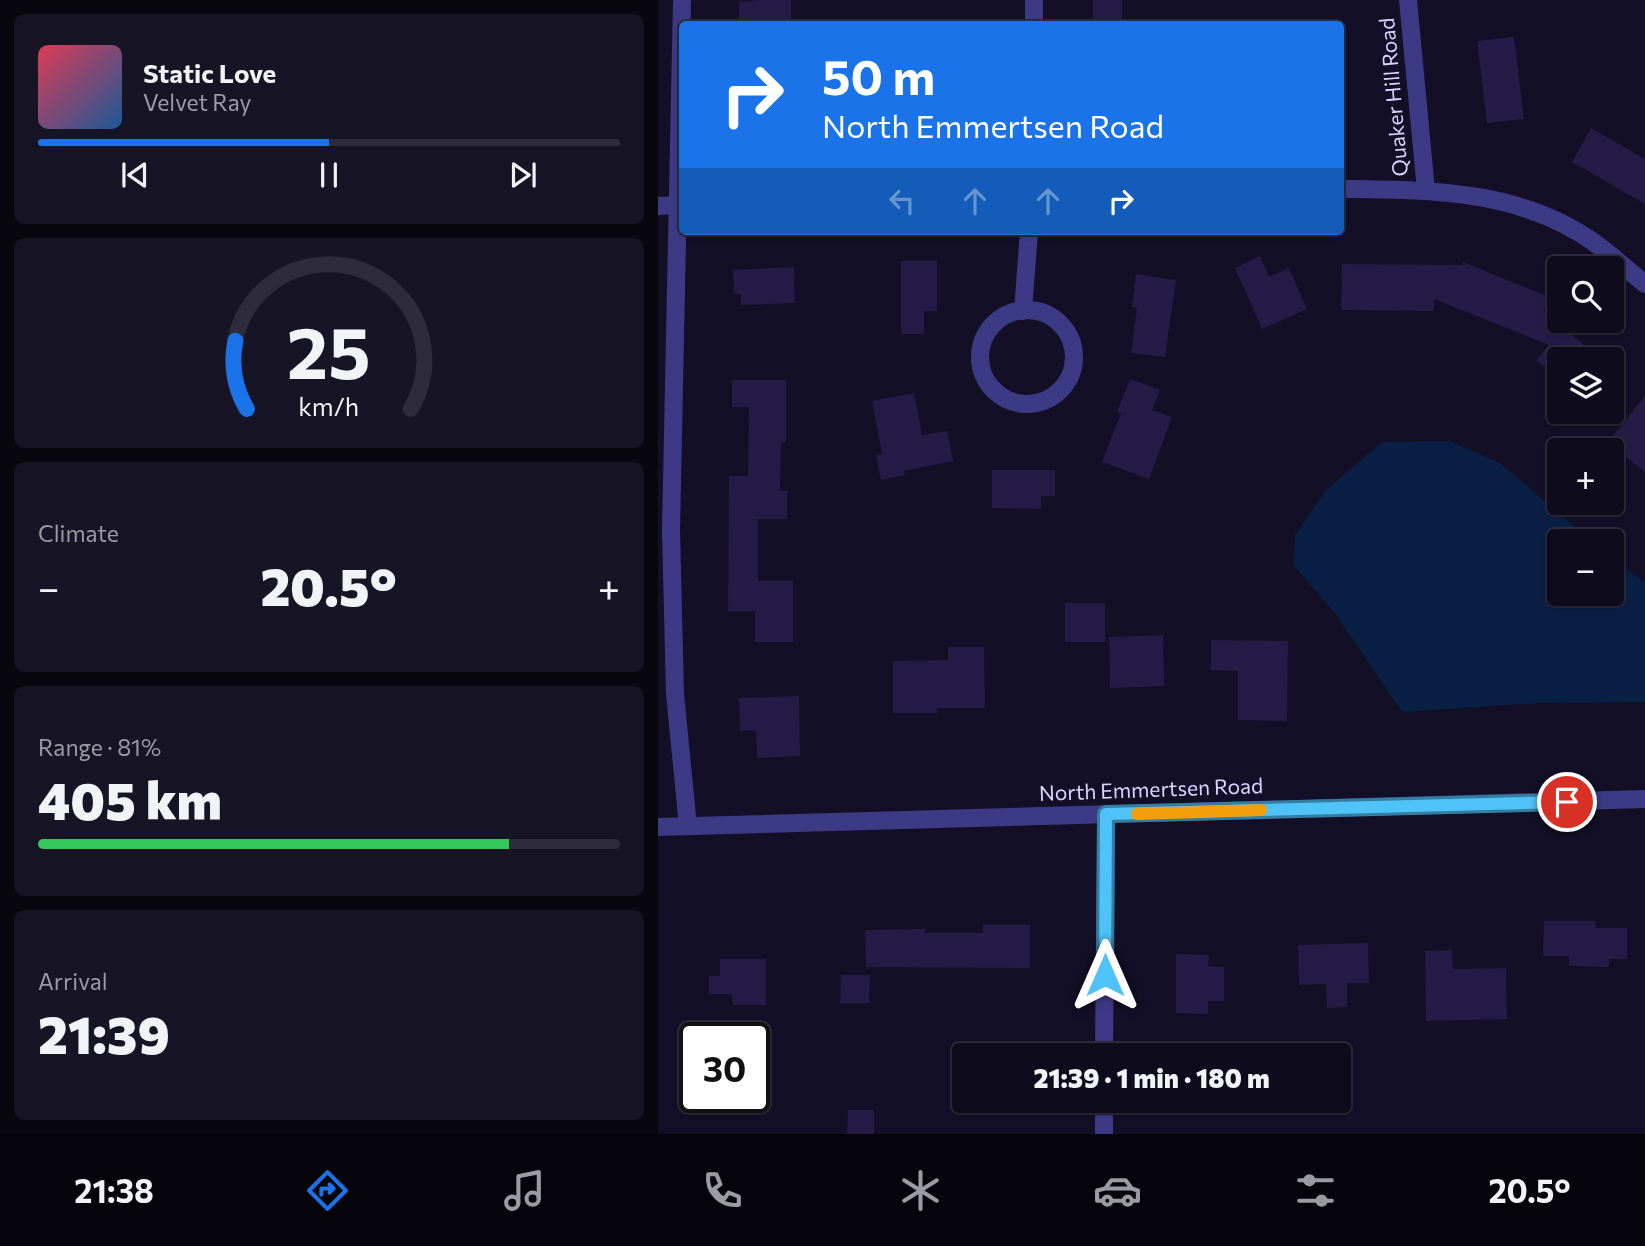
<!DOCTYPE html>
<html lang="en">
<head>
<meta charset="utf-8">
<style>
  :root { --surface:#0e0b1c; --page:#171425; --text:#f1f3f6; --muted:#9b9ba3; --line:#2e2b3b; --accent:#1a73e8 }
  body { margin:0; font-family:Commissioner,sans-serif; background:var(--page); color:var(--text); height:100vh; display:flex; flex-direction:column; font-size:26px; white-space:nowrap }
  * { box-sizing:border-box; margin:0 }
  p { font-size:23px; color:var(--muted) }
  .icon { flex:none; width:38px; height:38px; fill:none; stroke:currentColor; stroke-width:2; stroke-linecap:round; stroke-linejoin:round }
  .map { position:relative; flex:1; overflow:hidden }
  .panel { display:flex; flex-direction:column; gap:14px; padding:14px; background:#08060f; width:658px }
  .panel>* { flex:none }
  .guide { position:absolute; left:21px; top:21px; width:665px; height:214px; border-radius:7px; box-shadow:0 2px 5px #0004,0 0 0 2px var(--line); background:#1a73e8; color:#fff; overflow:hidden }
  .tools { position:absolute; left:889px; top:256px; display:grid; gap:14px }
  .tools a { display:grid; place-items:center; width:77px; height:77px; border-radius:7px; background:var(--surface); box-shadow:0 2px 5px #0004,0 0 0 2px var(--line); font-size:35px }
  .speed { position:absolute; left:21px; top:1022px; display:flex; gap:14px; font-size:35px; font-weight:700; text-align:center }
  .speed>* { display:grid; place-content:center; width:91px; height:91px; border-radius:50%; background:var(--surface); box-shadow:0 2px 5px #0004,0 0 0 2px var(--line); line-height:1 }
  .speed .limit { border:4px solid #111; border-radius:10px; background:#fff; color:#111 }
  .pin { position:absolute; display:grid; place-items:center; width:60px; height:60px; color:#fff; margin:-30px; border:4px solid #fff; border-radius:50%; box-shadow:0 2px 7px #0007 }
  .me { position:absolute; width:77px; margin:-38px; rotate:0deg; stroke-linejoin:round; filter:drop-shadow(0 0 5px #0008) }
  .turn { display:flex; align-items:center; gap:24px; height:147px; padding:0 28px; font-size:32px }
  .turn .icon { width:91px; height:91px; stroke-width:2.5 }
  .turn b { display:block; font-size:49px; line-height:60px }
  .lanes { display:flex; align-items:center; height:66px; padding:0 28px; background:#0003; justify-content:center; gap:35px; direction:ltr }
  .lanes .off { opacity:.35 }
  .big { font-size:52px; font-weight:800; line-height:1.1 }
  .panel .widget { flex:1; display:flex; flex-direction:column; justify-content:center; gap:10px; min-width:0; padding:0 24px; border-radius:10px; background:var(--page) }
  .panel .dial { align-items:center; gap:0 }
  .dial svg { height:182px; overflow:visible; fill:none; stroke:var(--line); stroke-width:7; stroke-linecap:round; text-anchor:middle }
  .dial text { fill:var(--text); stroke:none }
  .song { display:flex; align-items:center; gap:21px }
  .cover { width:84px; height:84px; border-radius:10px; background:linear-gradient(135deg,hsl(350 70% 55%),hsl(210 70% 35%)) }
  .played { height:7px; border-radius:4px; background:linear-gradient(90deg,var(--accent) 50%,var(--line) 50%) }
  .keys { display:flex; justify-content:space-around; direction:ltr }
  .heat { display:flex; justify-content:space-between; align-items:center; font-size:38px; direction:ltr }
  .charge { height:10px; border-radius:5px; background:linear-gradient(90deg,#34c759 81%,var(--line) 0) }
  .trip { position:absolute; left:294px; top:1043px; width:399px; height:70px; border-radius:7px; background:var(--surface); box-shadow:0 2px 5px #0004,0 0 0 2px var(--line); font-weight:800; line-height:70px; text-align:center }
  .tab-bar { display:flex; height:112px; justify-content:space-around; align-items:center; background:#06040b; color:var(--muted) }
  .tab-bar .icon { width:49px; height:49px }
  .tab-bar .on { color:var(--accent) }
  .tab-bar b { font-size:32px; color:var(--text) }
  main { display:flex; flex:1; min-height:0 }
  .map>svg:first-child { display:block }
</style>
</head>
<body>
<main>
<section class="panel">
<div class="widget">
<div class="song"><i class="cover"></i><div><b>Static Love</b><p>Velvet Ray</p></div></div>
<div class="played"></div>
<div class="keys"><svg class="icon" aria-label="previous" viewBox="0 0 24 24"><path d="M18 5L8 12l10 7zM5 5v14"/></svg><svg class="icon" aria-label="pause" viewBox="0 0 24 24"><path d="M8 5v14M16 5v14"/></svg><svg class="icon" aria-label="next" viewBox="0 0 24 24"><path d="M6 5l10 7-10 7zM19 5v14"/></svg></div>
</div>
<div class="widget dial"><svg viewBox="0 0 100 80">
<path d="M14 69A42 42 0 1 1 86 69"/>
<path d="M14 69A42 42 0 0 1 9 39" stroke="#1a73e8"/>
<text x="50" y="56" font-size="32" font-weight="700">25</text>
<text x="50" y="72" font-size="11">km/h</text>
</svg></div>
<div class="widget"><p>Climate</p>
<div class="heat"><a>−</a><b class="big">20.5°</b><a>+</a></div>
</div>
<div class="widget"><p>Range · 81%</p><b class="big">405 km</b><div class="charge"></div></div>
<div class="widget"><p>Arrival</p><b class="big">21:39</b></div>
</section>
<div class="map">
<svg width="987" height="1134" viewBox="0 0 987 1134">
  <rect width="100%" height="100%" fill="#130f26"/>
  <!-- water -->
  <path fill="#0a1f44" d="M791,441L842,463L933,541H901V593H954V557L987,583V702L880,703L744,712L676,612L636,566L637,535L668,490L724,442Z"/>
  <!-- building -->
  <g fill="#241b47">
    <path d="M98,0H133V24H81V2Z"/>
    <rect x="435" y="0" width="29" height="24"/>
    <path d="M856,37L866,119L829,123L819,41Z"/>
    <path d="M933,128L987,159V204L914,162Z"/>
    <path d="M602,256L611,277L631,268L649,309L604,329L577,268Z"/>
    <path d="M243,261H279V311H266V334H243Z"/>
    <path d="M805,262L891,297L886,311L942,359H901V379L878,360L891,345L776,299V311L683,310L684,264L804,265Z"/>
    <path d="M136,267L137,303L83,305V294H76L75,270Z"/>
    <path d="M478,274L518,280L507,357L473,353L479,308L474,307Z"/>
    <path d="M472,379L502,390L494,410L514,417L491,479L444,462L463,413L459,412Z"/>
    <path d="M74,380H128V442H123L122,491H129V519H100V581H135V642H97V611H70L71,476H90L91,407H74Z"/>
    <path d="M256,393L264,435L289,431L295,461L246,471L247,475L223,480L218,455L224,454L214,401Z"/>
    <path d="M987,396V472L950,442Z"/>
    <path d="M334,470H397V496H383V509L334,508Z"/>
    <rect x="407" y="603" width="40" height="39"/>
    <path d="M505,635L506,686L452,688L451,637Z"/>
    <path d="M553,640L630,641L629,721L580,720V671L553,670Z"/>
    <path d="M290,647H326L327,708H279V713H235V661L290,660Z"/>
    <path d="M141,696L142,756L99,758L98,730L82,731L81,698Z"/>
    <path d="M886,921H938L937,928H969V959H951V967L911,966V956H885Z"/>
    <path d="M325,925H372V968L208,967L207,930L267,929V933H325Z"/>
    <path d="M710,943L711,983H689V1007L669,1008L668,984L641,985L640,945Z"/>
    <path d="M794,950L795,969L848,968L849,1019L768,1021L767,951Z"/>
    <path d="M518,954L551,955L550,966L566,967V1001H550V1014L518,1013Z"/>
    <path d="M62,959H108V1005H75L74,994H51V976H62Z"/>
    <path d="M183,975H212L211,1003H182Z"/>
    <path d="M190,1110H216V1134H189Z"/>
  </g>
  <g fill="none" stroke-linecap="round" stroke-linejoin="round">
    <!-- minor -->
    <g stroke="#3d3a85" stroke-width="18">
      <path d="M24,0L13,530L17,694L30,826"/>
      <path d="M750,0L768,190"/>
      <path d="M376,24V0"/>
      <path d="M682,189C774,190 864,189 941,246C957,258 972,272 987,284"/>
      <path d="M0,206L24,205"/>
      <circle cx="369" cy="357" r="47"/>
      <path d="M365,311L371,231"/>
      <path d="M0,827L987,799"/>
      <path d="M446,1055L448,814"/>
      <path d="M446,1134V1101"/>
    </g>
  </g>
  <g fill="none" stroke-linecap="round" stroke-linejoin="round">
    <defs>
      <path id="route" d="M447,975L448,814L909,802"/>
    </defs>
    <!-- route casing -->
    <use href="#route" stroke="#337fa1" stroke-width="18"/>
    <!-- route -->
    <use href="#route" stroke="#4fc3f7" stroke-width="12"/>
    <!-- slow -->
    <path stroke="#f59e0b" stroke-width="12" d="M479,814L603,810"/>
  </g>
  <g text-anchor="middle" stroke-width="7" stroke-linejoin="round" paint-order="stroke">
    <!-- street labels -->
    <g font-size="21" fill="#d9d4ff" stroke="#130f26">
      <text transform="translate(736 97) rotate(-95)" y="7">Quaker Hill Road</text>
      <text transform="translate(493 790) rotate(-2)" y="7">North Emmertsen Road</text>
    </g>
  </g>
</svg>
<div class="tools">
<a><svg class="icon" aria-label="search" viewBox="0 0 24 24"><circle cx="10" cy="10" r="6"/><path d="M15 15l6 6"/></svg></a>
<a><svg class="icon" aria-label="layers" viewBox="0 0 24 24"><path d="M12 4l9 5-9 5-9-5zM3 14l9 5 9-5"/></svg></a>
<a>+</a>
<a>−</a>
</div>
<div class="speed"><div class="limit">30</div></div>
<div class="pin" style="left:909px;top:802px;background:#d93025"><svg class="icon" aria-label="arrive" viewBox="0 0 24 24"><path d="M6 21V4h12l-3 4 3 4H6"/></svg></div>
<svg class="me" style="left:447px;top:975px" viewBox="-20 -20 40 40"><path d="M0-17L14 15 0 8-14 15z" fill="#4fc3f7" stroke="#fff" stroke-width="4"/></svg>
<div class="trip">21:39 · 1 min · 180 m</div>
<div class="guide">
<div class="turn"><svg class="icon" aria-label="right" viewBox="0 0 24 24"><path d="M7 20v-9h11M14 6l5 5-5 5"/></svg><div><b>50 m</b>North Emmertsen Road</div></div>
<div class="lanes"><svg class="icon off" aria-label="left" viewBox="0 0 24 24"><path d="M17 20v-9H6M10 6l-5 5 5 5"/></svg><svg class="icon off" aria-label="ahead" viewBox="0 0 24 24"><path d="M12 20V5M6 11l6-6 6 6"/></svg><svg class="icon off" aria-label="ahead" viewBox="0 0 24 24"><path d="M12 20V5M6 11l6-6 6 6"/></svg><svg class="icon" aria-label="right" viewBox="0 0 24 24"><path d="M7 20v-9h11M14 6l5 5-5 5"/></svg></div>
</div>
</div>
</main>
<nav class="tab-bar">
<b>21:38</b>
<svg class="icon on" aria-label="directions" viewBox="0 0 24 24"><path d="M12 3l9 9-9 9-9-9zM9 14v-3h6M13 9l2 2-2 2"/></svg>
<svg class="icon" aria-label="music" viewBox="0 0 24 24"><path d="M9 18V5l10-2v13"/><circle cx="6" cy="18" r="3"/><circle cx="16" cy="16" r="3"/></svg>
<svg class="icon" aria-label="phone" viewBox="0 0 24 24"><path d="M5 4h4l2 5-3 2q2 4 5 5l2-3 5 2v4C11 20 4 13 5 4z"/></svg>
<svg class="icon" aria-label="climate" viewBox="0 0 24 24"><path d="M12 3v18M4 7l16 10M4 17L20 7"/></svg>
<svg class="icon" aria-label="car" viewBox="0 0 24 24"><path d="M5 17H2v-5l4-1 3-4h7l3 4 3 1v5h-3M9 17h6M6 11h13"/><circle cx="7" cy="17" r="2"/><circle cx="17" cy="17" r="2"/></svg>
<svg class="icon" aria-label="filters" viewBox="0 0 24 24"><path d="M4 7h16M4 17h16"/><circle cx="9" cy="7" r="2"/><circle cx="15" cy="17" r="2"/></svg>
<b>20.5°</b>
</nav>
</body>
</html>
